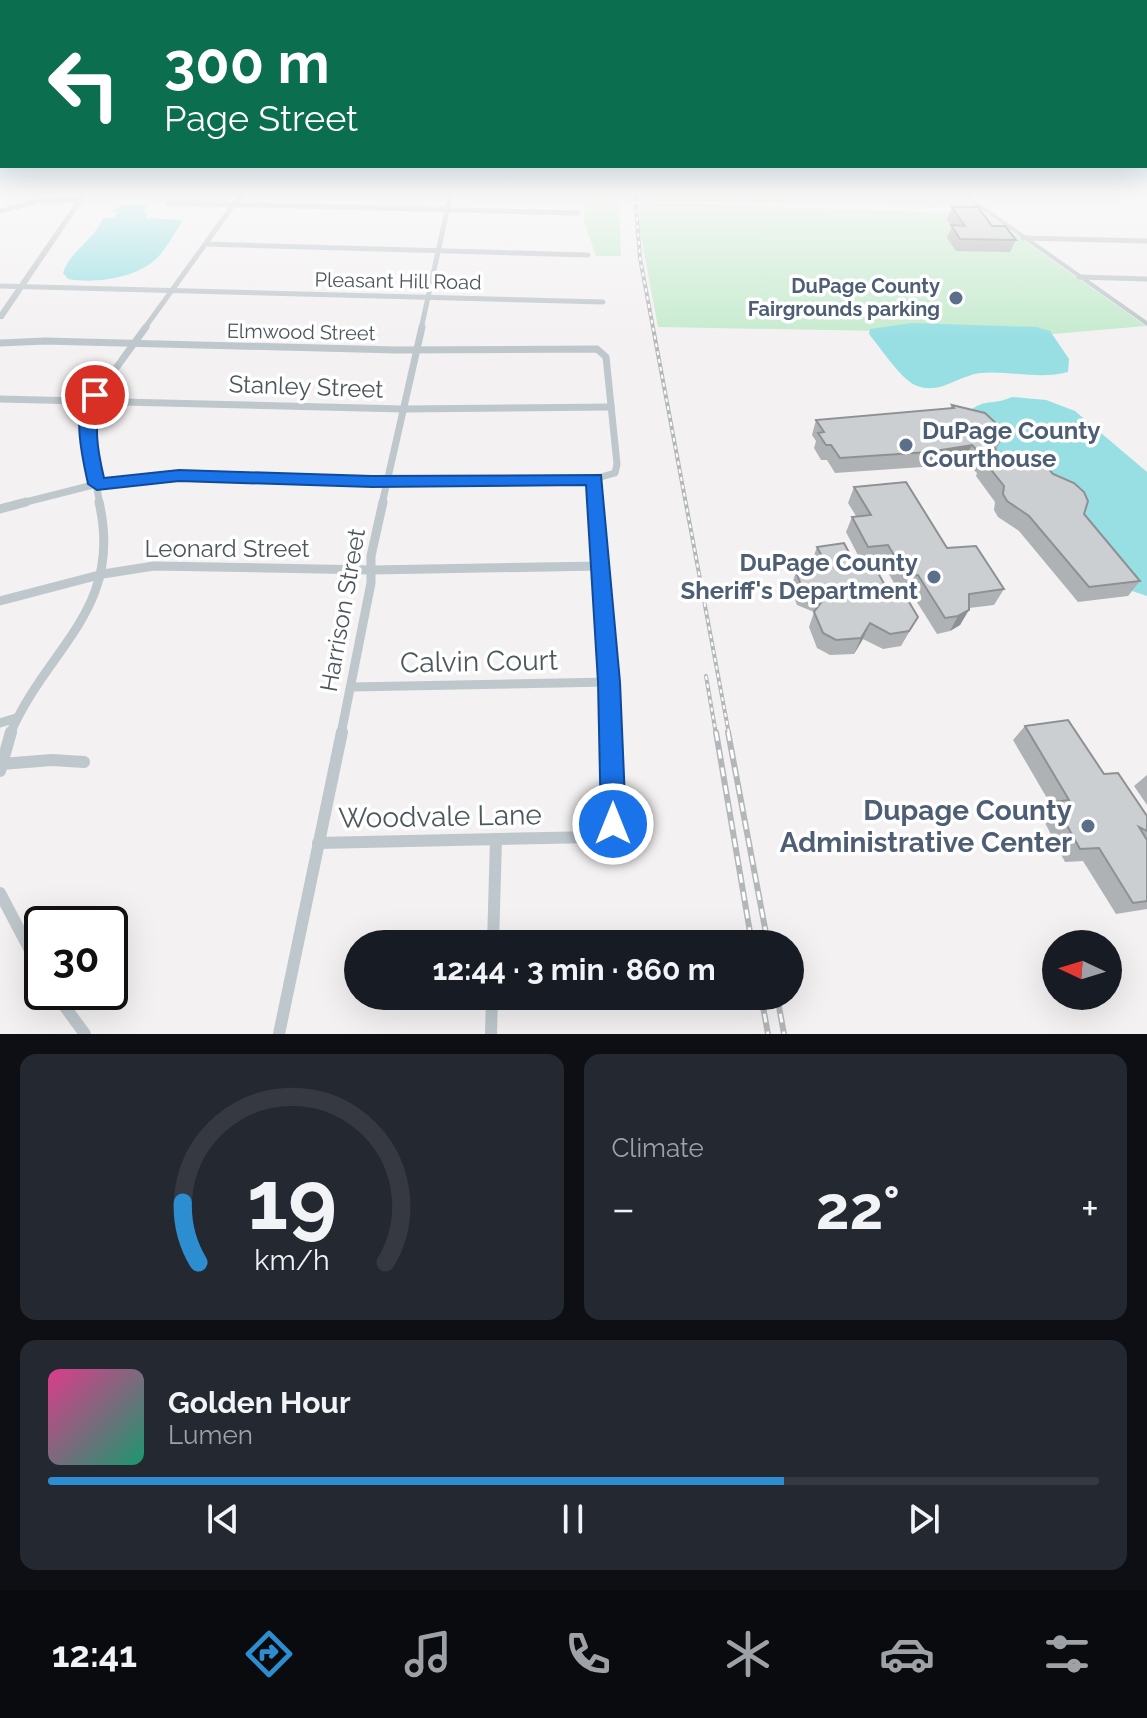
<!DOCTYPE html>
<html lang="en">
<head>
<meta charset="utf-8">
<style>
  :root { --surface:#171b24; --page:#242831; --text:#f1f3f6; --muted:#9ea1a6; --line:#363941; --accent:#2d8dd1 }
  body { margin:0; font-family:Raleway,sans-serif; background:var(--page); color:var(--text); height:100vh; display:flex; flex-direction:column; font-size:30px; white-space:nowrap }
  * { box-sizing:border-box; margin:0 }
  p { font-size:26px; color:var(--muted) }
  .icon { flex:none; width:44px; height:44px; fill:none; stroke:currentColor; stroke-width:2; stroke-linecap:round; stroke-linejoin:round }
  .map { position:relative; height:1034px; overflow:hidden }
  .panel { display:flex; flex-direction:column; gap:20px; padding:20px; background:#0d0f14; flex:1 }
  .panel>* { flex:none }
  .hud { position:absolute; left:0px; top:0px; width:1148px; height:168px; box-shadow:0 8px 32px #0002; background:#0b6e4f; color:#fff; overflow:hidden }
  .needle { width:52px; rotate:274deg }
  .tools { position:absolute; left:1042px; top:930px; display:grid; gap:16px }
  .tools a { display:grid; place-items:center; width:80px; height:80px; border-radius:50%; background:var(--surface); box-shadow:0 8px 32px #0002; font-size:40px }
  .speed { position:absolute; left:24px; top:906px; display:flex; gap:16px; font-size:40px; font-weight:700; text-align:center }
  .speed>* { display:grid; place-content:center; width:104px; height:104px; border-radius:50%; background:var(--surface); box-shadow:0 8px 32px #0002; line-height:1 }
  .speed .limit { border:4px solid #111; border-radius:12px; background:#fff; color:#111 }
  .pin { position:absolute; display:grid; place-items:center; width:68px; height:68px; color:#fff; margin:-34px; border:4px solid #fff; border-radius:50%; box-shadow:0 2px 8px #0007 }
  .me { position:absolute; width:88px; margin:-44px; rotate:0deg; stroke-linejoin:round; filter:drop-shadow(0 0 6px #0008) }
  .turn { display:flex; align-items:center; gap:28px; height:168px; padding:0 32px; font-size:36px }
  .turn .icon { width:104px; height:104px; stroke-width:2.5 }
  .turn b { display:block; font-size:56px; line-height:68px }
  .big { font-size:60px; font-weight:700; line-height:1.1 }
  .panel .tile { flex:1; display:flex; flex-direction:column; justify-content:center; gap:12px; min-width:0; padding:0 28px; border-radius:16px; background:var(--page) }
  .panel .dial { align-items:center; gap:0 }
  .dial svg { height:208px; overflow:visible; fill:none; stroke:var(--line); stroke-width:7; stroke-linecap:round; text-anchor:middle }
  .dial text { fill:var(--text); stroke:none }
  .song { display:flex; align-items:center; gap:24px }
  .cover { width:96px; height:96px; border-radius:12px; background:linear-gradient(135deg,hsl(330 70% 55%),hsl(160 70% 35%)) }
  .played { height:8px; border-radius:4px; background:linear-gradient(90deg,var(--accent) 70%,var(--line) 70%) }
  .keys { display:flex; justify-content:space-around; direction:ltr }
  .heat { display:flex; justify-content:space-between; align-items:center; font-size:44px; direction:ltr }
  .panel .tiles { flex:1; display:grid; gap:20px; grid-template-columns:1fr 1fr }
  .tile:last-child { grid-column:span 2 }
  .trip { position:absolute; left:344px; top:930px; width:460px; height:80px; border-radius:40px; background:var(--surface); box-shadow:0 8px 32px #0002; font-weight:700; line-height:80px; text-align:center }
  .tab-bar { display:flex; height:128px; justify-content:space-around; align-items:center; background:#090b0e; color:var(--muted) }
  .tab-bar .icon { width:56px; height:56px }
  .tab-bar .selected { color:var(--accent) }
  .tab-bar b { font-size:36px; color:var(--text) }
  .map>svg:first-child { display:block }
</style>
</head>
<body>
<div class="map">
<svg width="1147" height="1034" viewBox="0 0 1147 1034">
  <rect width="100%" height="100%" fill="#f3f1f1"/>
  <!-- education -->
  <path fill="#e4e2e3" d="M651,193H955L976,208L651,200Z"/>
  <!-- green -->
  <g fill="#c5ebce">
    <path d="M576,193H619L621,256H596L583,218L586,206Z"/>
    <path d="M651,193H797L795,200L801,204L653,201Z"/>
    <path d="M641,202L986,214L1146,326L1053,334L658,327L639,226Z"/>
  </g>
  <!-- water -->
  <g fill="#97dfe3">
    <path d="M123,205H147L143,213H148L145,218L183,220C175,232 168,246 158,257C138,278 96,284 68,279L63,273C69,252 96,238 103,218H114L118,213L111,211Z"/>
    <path d="M912,323L1036,327L1050,331L1069,359L1068,372C1039,380 1009,370 980,373C957,376 939,396 915,385C900,378 880,347 869,334L870,329Z"/>
    <path d="M1012,397L1046,400L1075,411L1147,472V596L1129,590L995,454L996,448L958,421C985,394 987,408 1012,397Z"/>
  </g>
  <g fill="none" stroke-linecap="round" stroke-linejoin="round">
    <!-- minor-far3 -->
    <g stroke="#bec7cc" stroke-width="5">
      <path d="M167,203L578,213"/>
      <path d="M0,211L38,201L81,200"/>
      <path d="M1023,238L1147,241"/>
      <path d="M206,244L588,255"/>
      <path d="M1079,277L1147,279"/>
      <path d="M0,286L603,302"/>
      <path d="M144,329L242,193"/>
      <path d="M421,329L451,193"/>
    </g>
    <!-- minor-far2 -->
    <g stroke="#bec7cc" stroke-width="7">
      <path d="M0,343L45,341L396,350L597,349L606,357L617,464L615,473L594,479L372,481L168,476L97,484L18,504"/>
      <path d="M0,399L403,409L611,407"/>
      <path d="M594,479L596,504"/>
      <path d="M100,504L88,444L92,401L146,327"/>
      <path d="M382,504L422,327"/>
    </g>
    <!-- minor-far1 -->
    <g stroke="#bec7cc" stroke-width="9">
      <path d="M595,502L610,734"/>
      <path d="M0,509L26,502"/>
      <path d="M0,601L103,574L154,566L372,570L601,566"/>
      <path d="M351,687L609,682"/>
      <path d="M0,723L16,718"/>
      <path d="M10,734C47,647 124,610 99,502"/>
      <path d="M341,734L371,583V556L383,502"/>
    </g>
    <!-- minor -->
    <g stroke="#bec7cc" stroke-width="12">
      <path d="M1,764L52,760L84,762"/>
      <path d="M0,771L11,732"/>
      <path d="M318,843L594,837L609,831L615,817L610,732"/>
      <path d="M0,893L42,973"/>
      <path d="M493,944L496,839"/>
      <path d="M54,992L85,1034"/>
      <path d="M279,1034L342,732"/>
      <path d="M491,1034L492,996"/>
    </g>
    <!-- tertiary -->
    <g fill="#bec7cc" fill-rule="evenodd">
      <path d="M82,193H88L3,319H0V312Z"/>
      <path d="M958,193H965L1147,321V326Z"/>
    </g>
    <defs>
      <g id="rail-far1">
        <path d="M635,193L640,258L729,734"/>
        <path d="M706,676L716,734"/>
      </g>
      <g id="rail">
        <path d="M716,732L752,944"/>
        <path d="M728,732L768,944"/>
        <path d="M761,996L768,1034"/>
        <path d="M777,996L784,1034"/>
      </g>
    </defs>
    <!-- rail-far1 casing -->
    <use href="#rail-far1" stroke="#b4b7ba" stroke-width="4"/>
    <!-- rail casing -->
    <use href="#rail" stroke="#b4b7ba" stroke-width="6"/>
    <!-- rail-far1 -->
    <use href="#rail-far1" stroke="#fff" stroke-width="2" stroke-dasharray="4" stroke-linecap="butt"/>
    <!-- rail -->
    <use href="#rail" stroke="#fff" stroke-width="3" stroke-dasharray="9" stroke-linecap="butt"/>
  </g>
  <!-- wall -->
  <g fill="#afb2b5">
    <path d="M952,207L992,226L1016,240L1010,252L956,251L947,238L952,226L947,219Z"/>
    <path d="M952,405L1002,439L996,450L1000,455L1084,514L1140,581L1128,596L1078,602L1019,531L998,517L994,510L995,502L976,476L977,473L964,461L922,467L835,473L827,460H821L814,448L816,441L812,435L816,420L950,408Z"/>
    <path d="M854,487L947,548L1004,589L994,605L969,608L960,625L950,631L937,634L910,591L899,592L881,560L862,563L846,532L852,517L856,516L848,503Z"/>
    <path d="M817,547L866,571L918,617L901,646L883,649L863,639L854,654L830,655L817,648L809,627L814,612L797,605L791,588L796,572L812,561Z"/>
    <path d="M1025,726L1104,774L1147,816V909L1116,914L1083,861L1065,862L1041,815L1051,805L1013,740Z"/>
    <path d="M1147,775V805L1134,786Z"/>
  </g>
  <!-- shaded-wall -->
  <g fill="#8e9193">
    <path d="M972,445L964,461L922,467L929,452Z"/>
    <path d="M969,610L960,625L950,631L958,616Z"/>
    <path d="M870,623L863,639L854,654L861,638Z"/>
  </g>
  <!-- building -->
  <g fill="#cbcfd2" stroke="#8e9193" stroke-width="2">
    <path d="M952,207H978L992,226H1005L1016,240L960,239L951,225L965,226Z"/>
    <path d="M952,405L985,413L1001,428L1002,439L993,446L1000,455L1035,454L1053,474L1074,483L1084,492L1088,501L1084,514L1140,581L1089,587L1029,516L1007,501L1003,494L1004,486L984,461H988L972,445L929,452L840,458L831,445H826L818,433L824,432L816,420L954,408Z"/>
    <path d="M906,482L947,548L976,546L1004,589L969,594V610L958,616L945,618L918,575L907,577L888,545L868,547L852,517L871,515L854,487Z"/>
    <path d="M844,543L855,564H862L866,571L876,569L888,591L909,602L918,617L909,631L890,634L870,623L861,638L836,640L823,633L814,612L824,599L803,590L796,572L804,563L824,560L817,547Z"/>
    <path d="M1068,720L1104,774L1118,773L1147,816V831L1139,827L1147,840V901L1133,903L1099,848L1080,849L1054,802L1069,800L1025,726Z"/>
  </g>
  <!-- sky -->
  <linearGradient id="sky" x2="0" y2="1"><stop stop-color="#87c5e6"/><stop offset="0.57" stop-color="#faf9f9"/><stop offset="1" stop-color="#faf9f9" stop-opacity="0"/></linearGradient>
  <rect width="1147" height="338" fill="url(#sky)"/>
  <!-- route -->
  <path fill="#1a73e8" stroke="#114b97" stroke-width="2" d="M95,391L103,395C93,425 97,448 104,478L179,470L372,476L601,475L620,682L626,824L622,833L613,836L604,833L601,824L598,682L586,485L372,487L179,481L97,490L88,484C84,463 67,401 95,391Z"/>
  <!-- markers -->
  <g fill="#5c6f8a" stroke="#fff" stroke-width="3">
    <circle cx="956" cy="298" r="8"/>
    <circle cx="906" cy="445" r="8"/>
    <circle cx="934" cy="577" r="8"/>
    <circle cx="1088" cy="826" r="8"/>
  </g>
  <g text-anchor="middle" stroke-width="7" stroke-linejoin="round" paint-order="stroke">
    <!-- far-street labels -->
    <g font-size="20" fill="#4b575c" stroke="#fff">
      <text transform="translate(398 281) rotate(1)" y="7">Pleasant Hill Road</text>
      <text transform="translate(301 332) rotate(1)" y="7">Elmwood Street</text>
    </g>
    <!-- far-service labels -->
    <g font-size="20" font-weight="bold" fill="#4e5e75" stroke="#fff" text-anchor="end">
      <text x="940" y="293">DuPage County<tspan x="940" dy="23">Fairgrounds parking</tspan></text>
    </g>
    <!-- street labels -->
    <g font-size="24" fill="#4b575c" stroke="#fff">
      <text transform="translate(306 387) rotate(2)" y="8">Stanley Street</text>
      <text x="227" y="557">Leonard Street</text>
      <text transform="translate(343 610) rotate(-80)" y="8">Harrison Street</text>
    </g>
    <!-- service labels -->
    <g font-size="24" font-weight="bold" fill="#4e5e75" stroke="#fff" text-anchor="start">
      <text x="922" y="439">DuPage County<tspan x="922" dy="28">Courthouse</tspan></text>
      <text x="918" y="571" text-anchor="end">DuPage County<tspan x="918" dy="28">Sheriff's Department</tspan></text>
    </g>
    <!-- near-street labels -->
    <g font-size="28" fill="#4b575c" stroke="#fff">
      <text transform="translate(479 661) rotate(-1)" y="10">Calvin Court</text>
      <text transform="translate(440 816) rotate(-1)" y="10">Woodvale Lane</text>
    </g>
    <!-- near-service labels -->
    <g font-size="28" font-weight="bold" fill="#4e5e75" stroke="#fff" text-anchor="end">
      <text x="1072" y="820">Dupage County<tspan x="1072" dy="32">Administrative Center</tspan></text>
    </g>
  </g>
</svg>
<div class="tools">
<a><svg class="needle" viewBox="-14 -14 28 28"><path d="M0-13l5 13h-10z" fill="#e53935"/><path d="M0 13l5-13h-10z" fill="#9ea1a6"/></svg></a>
</div>
<div class="speed"><div class="limit">30</div></div>
<div class="pin" style="left:95px;top:395px;background:#d93025"><svg class="icon" aria-label="arrive" viewBox="0 0 24 24"><path d="M6 21V4h12l-3 4 3 4H6"/></svg></div>
<svg class="me" style="left:613px;top:824px" viewBox="-20 -20 40 40"><circle r="17" fill="#1a73e8" stroke="#fff" stroke-width="3"/><path d="M0-11L8 9 0 5-8 9z" fill="#fff"/></svg>
<div class="trip">12:44 · 3 min · 860 m</div>
<div class="hud">
<div class="turn"><svg class="icon" aria-label="left" viewBox="0 0 24 24"><path d="M17 20v-9H6M10 6l-5 5 5 5"/></svg><div><b>300 m</b>Page Street</div></div>
</div>
</div>
<section class="panel">
<div class="tiles">
<div class="tile dial"><svg viewBox="0 0 100 80">
<path d="M14 69A42 42 0 1 1 86 69"/>
<path d="M14 69A42 42 0 0 1 8 46" stroke="#2d8dd1"/>
<text x="50" y="56" font-size="32" font-weight="700">19</text>
<text x="50" y="72" font-size="11">km/h</text>
</svg></div>
<div class="tile"><p>Climate</p>
<div class="heat"><a>−</a><b class="big">22°</b><a>+</a></div>
</div>
<div class="tile">
<div class="song"><i class="cover"></i><div><b>Golden Hour</b><p>Lumen</p></div></div>
<div class="played"></div>
<div class="keys"><svg class="icon" aria-label="previous" viewBox="0 0 24 24"><path d="M18 5L8 12l10 7zM5 5v14"/></svg><svg class="icon" aria-label="pause" viewBox="0 0 24 24"><path d="M8 5v14M16 5v14"/></svg><svg class="icon" aria-label="next" viewBox="0 0 24 24"><path d="M6 5l10 7-10 7zM19 5v14"/></svg></div>
</div>
</div>
</section>
<nav class="tab-bar">
<b>12:41</b>
<svg class="icon selected" aria-label="directions" viewBox="0 0 24 24"><path d="M12 3l9 9-9 9-9-9zM9 14v-3h6M13 9l2 2-2 2"/></svg>
<svg class="icon" aria-label="music" viewBox="0 0 24 24"><path d="M9 18V5l10-2v13"/><circle cx="6" cy="18" r="3"/><circle cx="16" cy="16" r="3"/></svg>
<svg class="icon" aria-label="phone" viewBox="0 0 24 24"><path d="M5 4h4l2 5-3 2q2 4 5 5l2-3 5 2v4C11 20 4 13 5 4z"/></svg>
<svg class="icon" aria-label="climate" viewBox="0 0 24 24"><path d="M12 3v18M4 7l16 10M4 17L20 7"/></svg>
<svg class="icon" aria-label="car" viewBox="0 0 24 24"><path d="M5 17H2v-5l4-1 3-4h7l3 4 3 1v5h-3M9 17h6M6 11h13"/><circle cx="7" cy="17" r="2"/><circle cx="17" cy="17" r="2"/></svg>
<svg class="icon" aria-label="filters" viewBox="0 0 24 24"><path d="M4 7h16M4 17h16"/><circle cx="9" cy="7" r="2"/><circle cx="15" cy="17" r="2"/></svg>
</nav>
</body>
</html>
